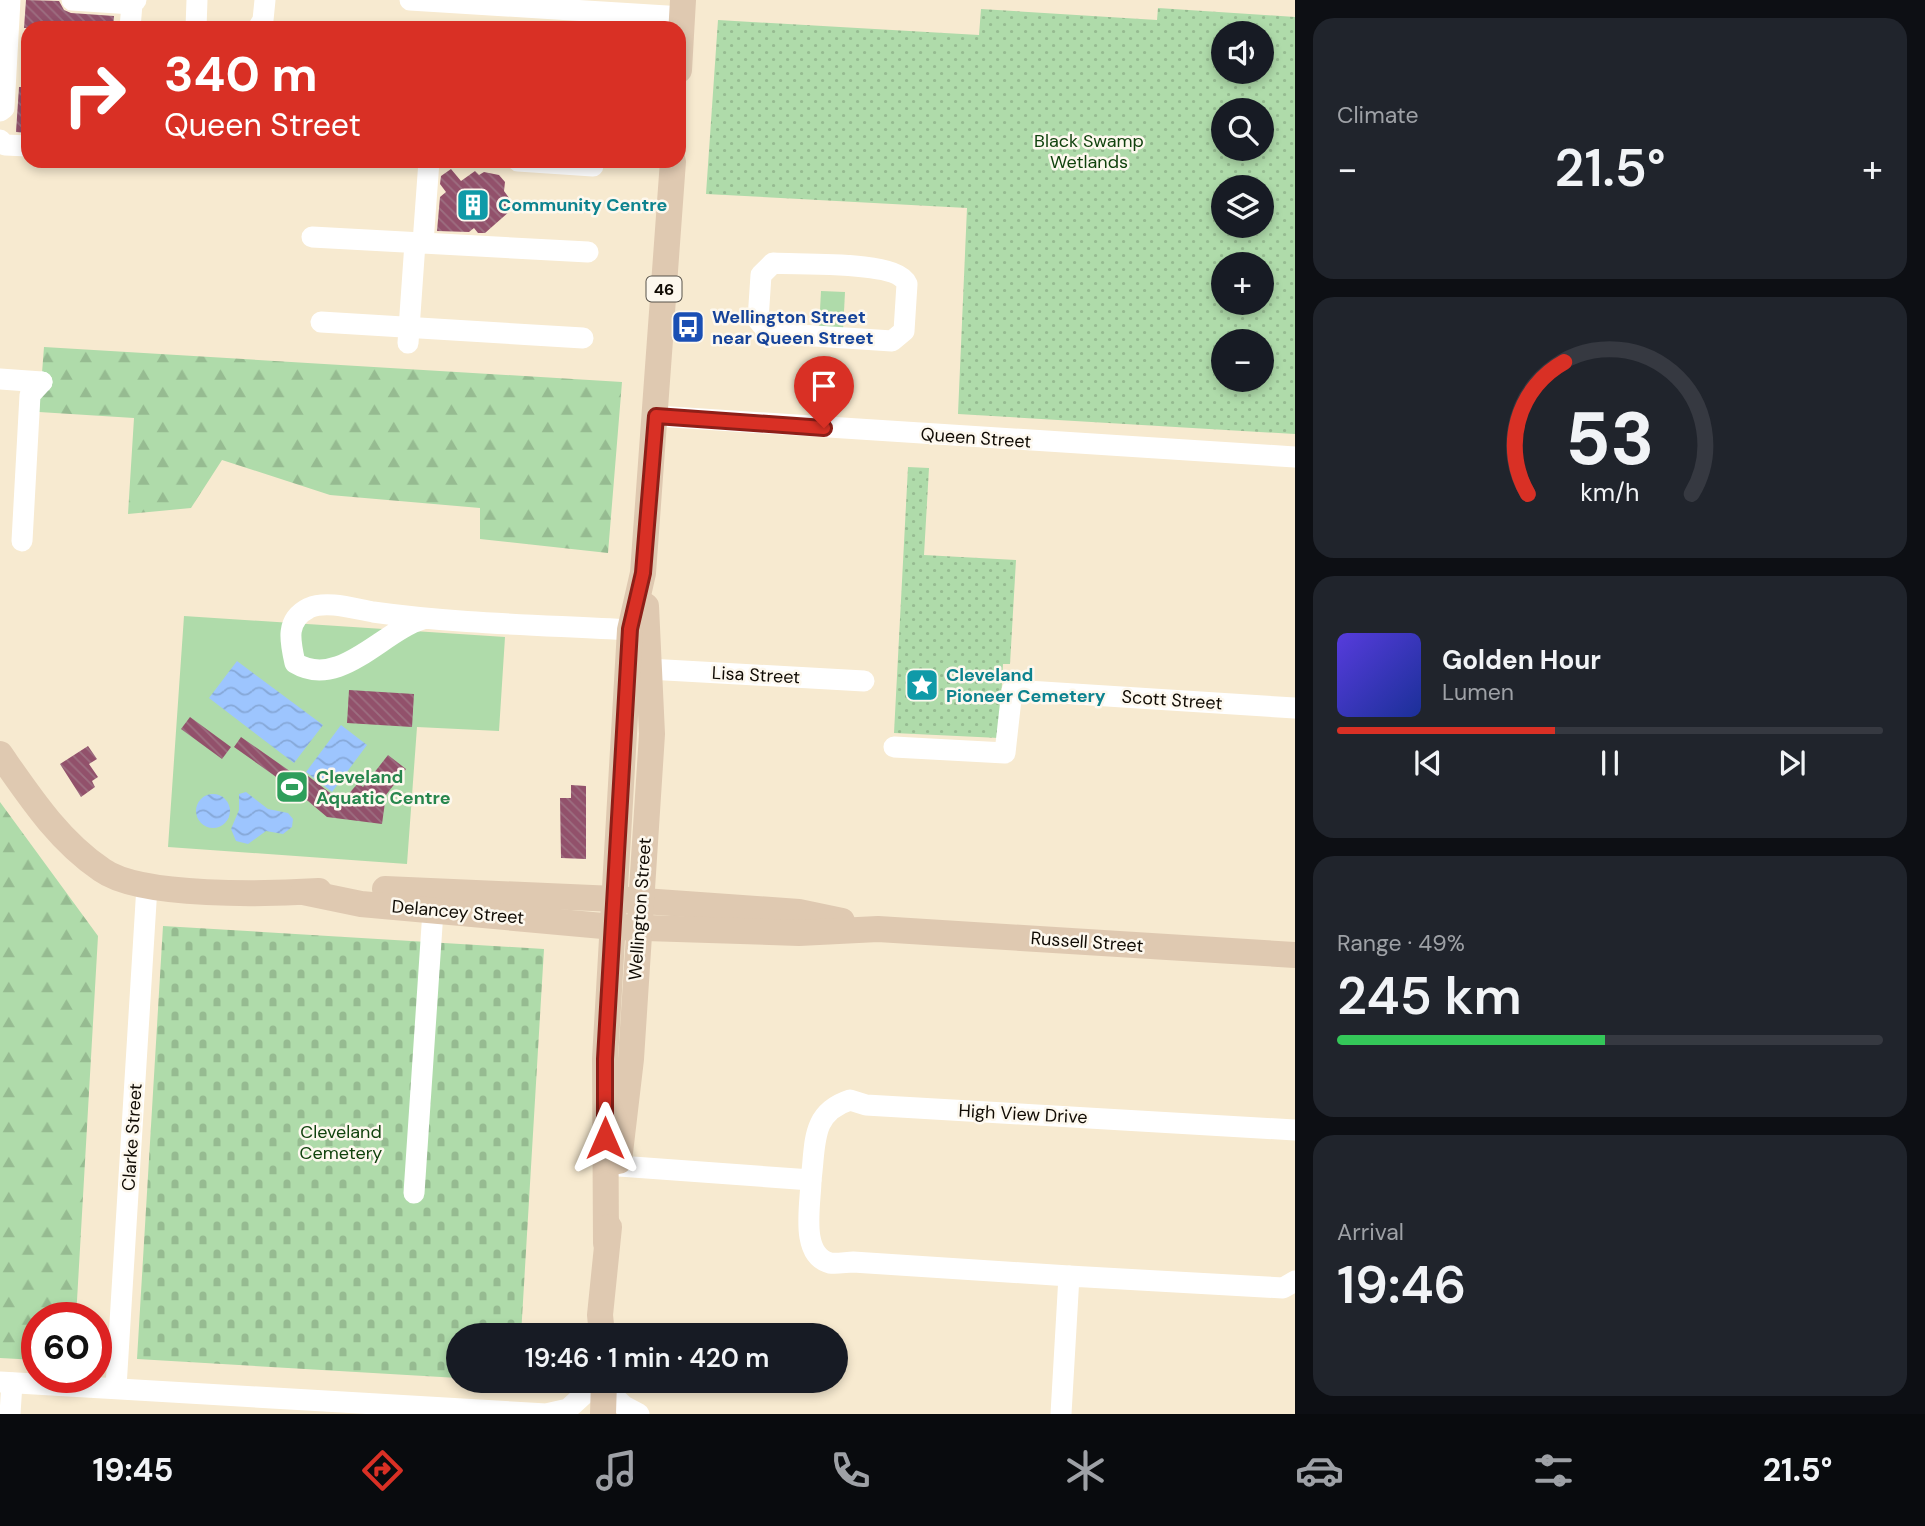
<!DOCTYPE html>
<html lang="en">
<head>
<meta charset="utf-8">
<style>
  :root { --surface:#171b24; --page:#20242c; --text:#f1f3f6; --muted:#9ea1a6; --line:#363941; --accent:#d93025 }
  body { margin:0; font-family:"DM Sans",sans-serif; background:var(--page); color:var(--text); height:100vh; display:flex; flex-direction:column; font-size:26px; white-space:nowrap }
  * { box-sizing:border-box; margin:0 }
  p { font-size:23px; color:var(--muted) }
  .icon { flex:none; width:38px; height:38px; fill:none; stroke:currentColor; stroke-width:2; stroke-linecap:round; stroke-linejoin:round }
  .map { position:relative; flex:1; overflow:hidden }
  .details { display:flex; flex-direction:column; gap:18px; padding:18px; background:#0d0f14; width:630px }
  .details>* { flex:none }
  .top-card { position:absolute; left:21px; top:21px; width:665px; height:147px; border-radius:21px; box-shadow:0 4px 10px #0003; background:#d93025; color:#fff; overflow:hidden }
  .fabs { position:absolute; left:1211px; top:21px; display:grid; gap:14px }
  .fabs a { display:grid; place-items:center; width:63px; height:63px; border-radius:50%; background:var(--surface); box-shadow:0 4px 10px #0003; font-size:35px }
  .speed { position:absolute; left:21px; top:1302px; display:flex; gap:14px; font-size:35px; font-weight:700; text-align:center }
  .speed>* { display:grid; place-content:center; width:91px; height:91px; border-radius:50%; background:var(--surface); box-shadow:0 4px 10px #0003; line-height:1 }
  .speed .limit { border:10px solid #d22; background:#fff; color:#111 }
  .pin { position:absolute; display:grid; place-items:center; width:60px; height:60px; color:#fff; margin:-72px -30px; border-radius:50% 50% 50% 0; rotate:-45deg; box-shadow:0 0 7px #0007 }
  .pin .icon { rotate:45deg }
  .me { position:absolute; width:77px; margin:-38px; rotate:0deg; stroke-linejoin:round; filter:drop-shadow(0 0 5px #0008) }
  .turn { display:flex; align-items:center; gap:24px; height:147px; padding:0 28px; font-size:32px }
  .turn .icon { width:91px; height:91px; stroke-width:2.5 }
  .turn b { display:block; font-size:49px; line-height:60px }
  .big { font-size:52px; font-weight:600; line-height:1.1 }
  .details .widget { flex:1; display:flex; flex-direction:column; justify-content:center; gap:10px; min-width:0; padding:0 24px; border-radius:21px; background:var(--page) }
  .details .dial { align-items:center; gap:0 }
  .dial svg { height:182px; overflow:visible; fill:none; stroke:var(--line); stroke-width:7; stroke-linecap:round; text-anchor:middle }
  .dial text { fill:var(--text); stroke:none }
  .song { display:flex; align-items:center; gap:21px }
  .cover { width:84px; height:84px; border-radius:10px; background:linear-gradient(135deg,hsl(250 70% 55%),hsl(230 70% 35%)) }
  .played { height:7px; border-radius:4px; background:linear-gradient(90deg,var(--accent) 40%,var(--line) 40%) }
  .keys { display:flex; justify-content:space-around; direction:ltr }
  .heat { display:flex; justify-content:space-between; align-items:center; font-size:38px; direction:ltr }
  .charge { height:10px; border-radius:5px; background:linear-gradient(90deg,#34c759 49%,var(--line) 0) }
  .trip { position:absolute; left:446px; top:1323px; width:402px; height:70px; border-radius:35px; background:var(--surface); box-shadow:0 4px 10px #0003; font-weight:600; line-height:70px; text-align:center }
  .menu { display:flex; height:112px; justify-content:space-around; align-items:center; background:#090b0e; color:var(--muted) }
  .menu .icon { width:49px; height:49px }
  .menu .selected { color:var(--accent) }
  .menu b { font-size:32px; color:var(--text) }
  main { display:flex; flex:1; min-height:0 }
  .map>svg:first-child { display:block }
</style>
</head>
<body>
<main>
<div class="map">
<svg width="1295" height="1414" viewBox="0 0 1295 1414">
  <defs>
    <pattern id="forest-firs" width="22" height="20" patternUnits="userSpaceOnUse" patternTransform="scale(1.75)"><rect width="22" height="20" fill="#afdbaa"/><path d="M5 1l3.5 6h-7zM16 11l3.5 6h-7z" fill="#96bb91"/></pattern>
    <pattern id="cemetery-stones" width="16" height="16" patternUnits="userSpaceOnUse" patternTransform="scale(1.75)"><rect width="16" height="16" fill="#afdbaa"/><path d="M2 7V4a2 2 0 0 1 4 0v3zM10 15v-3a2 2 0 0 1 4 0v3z" fill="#96bb91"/></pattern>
    <pattern id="park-dots" width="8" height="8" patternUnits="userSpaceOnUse" patternTransform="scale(1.75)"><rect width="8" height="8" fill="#afdbaa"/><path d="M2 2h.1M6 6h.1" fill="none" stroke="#96bb91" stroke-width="1.8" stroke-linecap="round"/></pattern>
    <pattern id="water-waves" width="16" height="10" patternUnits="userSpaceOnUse" patternTransform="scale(1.75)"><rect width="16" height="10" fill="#9dc5fe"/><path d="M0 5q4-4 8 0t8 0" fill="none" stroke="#86a8d8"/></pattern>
    <pattern id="building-back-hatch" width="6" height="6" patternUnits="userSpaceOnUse" patternTransform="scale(1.75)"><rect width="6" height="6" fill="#92516b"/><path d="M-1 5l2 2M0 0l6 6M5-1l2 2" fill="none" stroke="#9d6f81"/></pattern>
  </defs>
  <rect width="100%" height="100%" fill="#f7ead0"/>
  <!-- grass -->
  <g fill="#afdbaa">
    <path d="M821,291L845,292L843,331L819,329Z"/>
    <path d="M184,616L505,637L499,731L417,727L407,864L168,847Z"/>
  </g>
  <!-- forest -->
  <g fill="url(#forest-firs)">
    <path d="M44,347L622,382L608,553L480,539V508L330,495L222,460L191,508L128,514L134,418L39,412Z"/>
    <path d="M0,802L98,936L76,1318H37V1360L0,1358Z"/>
  </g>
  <!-- cemetery -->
  <path fill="url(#cemetery-stones)" d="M163,926L544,949L521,1335H458V1378L137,1359Z"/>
  <!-- park -->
  <g fill="url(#park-dots)" fill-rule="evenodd">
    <path d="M1158,8L1295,17V434L958,414L967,208L706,194L718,20L979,35L981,9L1157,20ZM1223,33H1262V72H1223ZM1223,110H1262V149H1223ZM1223,187H1262V226H1223ZM1223,264H1262V303H1223ZM1223,341H1262V380H1223Z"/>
    <path d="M908,467L929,468L924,555L1016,560L1010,664H1003L999,738L894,733Z"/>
  </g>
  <!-- water -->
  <g fill="url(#water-waves)">
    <path d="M237,661L323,725L294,763L209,698Z"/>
    <path d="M341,725L367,745L332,792L306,772Z"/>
    <path d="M246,792L268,809L288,813L293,819L292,827L283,834L266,831L248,844L236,841L231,829L239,810V794Z"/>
    <circle cx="213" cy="811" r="17"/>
  </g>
  <!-- building -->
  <g fill="url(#building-back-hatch)">
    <path d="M26,0L59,1L64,10L71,13L114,16L113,28H24Z"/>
    <path d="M19,87H28V133L16,132Z"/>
    <path d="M451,169L461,181L475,171L479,175L484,172L499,175L505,182L504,191L512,202L511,210L485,233H478L474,228L469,232L437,231L440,197L446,192L440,184L441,176Z"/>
    <path d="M349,690L414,694L412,727L347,723Z"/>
    <path d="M190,717L231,747L222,759L181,729Z"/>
    <path d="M241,737L304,781L308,776L342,802L358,783L363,787L388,755L406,769L386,795L382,824L327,817L296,791L234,747Z"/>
    <path d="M88,746L97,759L89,764L98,777L92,781L95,787L81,797L60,764Z"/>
    <path d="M571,785L586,786V859L561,858L560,798H571Z"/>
  </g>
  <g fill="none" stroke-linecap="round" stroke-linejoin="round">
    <!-- minor -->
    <g stroke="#fff" stroke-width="21">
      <path d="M72,0L132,4"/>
      <path d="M410,0L683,17"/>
      <path d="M130,28L132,4L136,0"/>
      <path d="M196,28L197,0"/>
      <path d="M258,28L263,20L265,0"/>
      <path d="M0,111L4,108L10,0"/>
      <path d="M0,140L5,145L28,146"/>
      <path d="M518,161L593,166"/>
      <path d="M312,237L588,252"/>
      <path d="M423,243L429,161"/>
      <path d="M773,263C799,265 898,260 907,284L904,331L892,341L769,333L758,320L761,275Z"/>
      <path d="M321,322L583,338"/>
      <path d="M408,343L415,243"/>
      <path d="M0,379L42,382"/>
      <path d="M656,416L1295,457"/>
      <path d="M22,541L30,395L42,382"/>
      <path d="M423,619C382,631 340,690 295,663C290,641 285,620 309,608C327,600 355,609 373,612C458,624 544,625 630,630"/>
      <path d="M648,669L864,681"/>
      <path d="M894,747L1005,753L1012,690L1295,708"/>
      <path d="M619,1166L811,1180C816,1144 810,1113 850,1100L866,1105L1295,1130"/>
      <path d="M811,1180C811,1203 799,1255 830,1263C837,1264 847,1262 853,1262L1069,1276"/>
      <path d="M414,1193L434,896"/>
      <path d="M0,1382L546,1414L568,1409L591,1388"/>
      <path d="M116,1387L147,886"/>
      <path d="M604,1387L624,1406L639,1414"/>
      <path d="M10,1414L12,1383"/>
      <path d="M1061,1414L1069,1276L1283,1288L1295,1281"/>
    </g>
    <!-- major -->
    <g stroke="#dfc9b1" stroke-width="26">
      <path d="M679,70L683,0"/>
      <path d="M0,754C30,797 58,840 102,870C141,898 270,894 319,891"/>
      <path d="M385,889L615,899L799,912L842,921"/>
      <path d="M303,892L361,904L614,927L799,933L878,929L1295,955"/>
      <path d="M619,1161L631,1059L652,734L646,606"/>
      <path d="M606,1243L605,1059L630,630L643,573L673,161"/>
      <path d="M602,1335L600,1315L609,1227"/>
      <path d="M603,1414L604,1381"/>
    </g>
  </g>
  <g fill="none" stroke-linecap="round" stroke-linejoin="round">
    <defs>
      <path id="route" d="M605,1138V1059L630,629L643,573L656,416L824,428"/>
    </defs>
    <!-- route casing -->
    <use href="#route" stroke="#8d1f18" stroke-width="18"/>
    <!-- route -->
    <use href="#route" stroke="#d93025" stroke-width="12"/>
  </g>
  <!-- icons -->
  <defs>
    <symbol id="building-square" viewBox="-11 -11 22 22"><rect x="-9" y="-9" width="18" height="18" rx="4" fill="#0f9aa8" stroke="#fdf8ee"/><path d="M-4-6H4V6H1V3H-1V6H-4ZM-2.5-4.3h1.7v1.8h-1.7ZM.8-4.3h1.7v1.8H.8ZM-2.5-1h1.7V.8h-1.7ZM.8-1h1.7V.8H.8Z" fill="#fff"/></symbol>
    <symbol id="bus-square" viewBox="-11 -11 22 22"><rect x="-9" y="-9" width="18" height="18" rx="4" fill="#1a4fb4" stroke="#fdf8ee"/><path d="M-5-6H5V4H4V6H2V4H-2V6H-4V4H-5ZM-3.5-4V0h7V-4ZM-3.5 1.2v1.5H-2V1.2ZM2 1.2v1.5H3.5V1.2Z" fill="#fff"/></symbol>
    <symbol id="sight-square" viewBox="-11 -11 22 22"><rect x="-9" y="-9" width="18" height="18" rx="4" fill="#0f9aa8" stroke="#fdf8ee"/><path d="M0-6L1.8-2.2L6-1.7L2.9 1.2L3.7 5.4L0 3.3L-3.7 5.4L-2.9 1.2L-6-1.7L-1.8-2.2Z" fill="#fff"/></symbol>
    <symbol id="stadium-square" viewBox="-11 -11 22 22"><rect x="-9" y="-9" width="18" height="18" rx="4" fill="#2e9e5b" stroke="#fdf8ee"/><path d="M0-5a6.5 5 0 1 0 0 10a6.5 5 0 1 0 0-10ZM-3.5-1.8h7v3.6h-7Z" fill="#fff"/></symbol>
  </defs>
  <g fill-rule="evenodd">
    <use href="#building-square" x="454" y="186" width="38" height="38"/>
    <use href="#bus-square" x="669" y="308" width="38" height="38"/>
    <use href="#sight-square" x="903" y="666" width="38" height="38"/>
    <use href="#stadium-square" x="273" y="768" width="38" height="38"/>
  </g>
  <g text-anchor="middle" stroke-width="5" stroke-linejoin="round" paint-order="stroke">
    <!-- shield labels -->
    <rect fill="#fdf8ee" stroke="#57524a" stroke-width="2" x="646.5" y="276.5" width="35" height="25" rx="5"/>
    <g font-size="16" font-weight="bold" fill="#100b04">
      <text x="664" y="295">46</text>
    </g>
    <!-- park labels -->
    <g font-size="18" fill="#10420d" stroke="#fdf8ee">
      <text x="1089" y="147">Black Swamp<tspan x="1089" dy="21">Wetlands</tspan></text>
      <text x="341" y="1138">Cleveland<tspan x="341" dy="21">Cemetery</tspan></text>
    </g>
    <!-- culture labels -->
    <g font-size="18" font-weight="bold" fill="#0d838f" stroke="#fdf8ee" text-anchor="start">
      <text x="498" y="211">Community Centre</text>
      <text x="946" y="681">Cleveland<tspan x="946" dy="21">Pioneer Cemetery</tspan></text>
    </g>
    <!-- transit labels -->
    <g font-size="18" font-weight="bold" fill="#164399" stroke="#fdf8ee" text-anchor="start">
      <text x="712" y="323">Wellington Street<tspan x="712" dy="21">near Queen Street</tspan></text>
    </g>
    <!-- street labels -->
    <g font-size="18" fill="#100b04" stroke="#fdf8ee">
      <text transform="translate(976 438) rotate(4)" y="6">Queen Street</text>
      <text transform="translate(756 675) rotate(3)" y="6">Lisa Street</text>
      <text transform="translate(1172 700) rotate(4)" y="6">Scott Street</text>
      <text transform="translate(640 909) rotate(-86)" y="6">Wellington Street</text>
      <text transform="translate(458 912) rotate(5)" y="6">Delancey Street</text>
      <text transform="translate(1087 942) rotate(4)" y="6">Russell Street</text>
      <text transform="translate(1023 1114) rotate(3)" y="6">High View Drive</text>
      <text transform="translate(132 1137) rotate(-86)" y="6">Clarke Street</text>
    </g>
    <!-- leisure labels -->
    <g font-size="18" font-weight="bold" fill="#27864d" stroke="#fdf8ee" text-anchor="start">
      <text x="316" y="783">Cleveland<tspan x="316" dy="21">Aquatic Centre</tspan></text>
    </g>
  </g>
</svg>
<div class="fabs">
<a><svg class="icon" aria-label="sound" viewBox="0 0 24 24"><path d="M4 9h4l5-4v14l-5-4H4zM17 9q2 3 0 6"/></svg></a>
<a><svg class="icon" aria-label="search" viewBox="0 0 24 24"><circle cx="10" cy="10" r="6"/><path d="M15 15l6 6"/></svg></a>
<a><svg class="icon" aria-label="layers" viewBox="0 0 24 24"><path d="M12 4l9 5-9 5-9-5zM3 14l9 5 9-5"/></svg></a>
<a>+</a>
<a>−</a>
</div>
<div class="speed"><div class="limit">60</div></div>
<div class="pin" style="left:824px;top:428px;background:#d93025"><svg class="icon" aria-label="arrive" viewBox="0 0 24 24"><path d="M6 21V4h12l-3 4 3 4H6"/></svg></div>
<svg class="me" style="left:605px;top:1138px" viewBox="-20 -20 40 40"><path d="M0-17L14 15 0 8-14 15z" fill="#d93025" stroke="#fff" stroke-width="4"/></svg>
<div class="trip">19:46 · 1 min · 420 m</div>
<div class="top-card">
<div class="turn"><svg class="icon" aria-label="right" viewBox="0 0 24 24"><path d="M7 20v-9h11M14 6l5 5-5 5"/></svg><div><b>340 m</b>Queen Street</div></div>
</div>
</div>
<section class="details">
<div class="widget"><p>Climate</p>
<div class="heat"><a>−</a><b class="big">21.5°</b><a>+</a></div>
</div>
<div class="widget dial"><svg viewBox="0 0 100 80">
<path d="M14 69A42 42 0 1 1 86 69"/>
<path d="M14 69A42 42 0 0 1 30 11" stroke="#d93025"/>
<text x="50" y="56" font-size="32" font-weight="700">53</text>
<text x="50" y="72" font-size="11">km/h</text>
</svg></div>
<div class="widget">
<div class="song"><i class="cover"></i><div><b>Golden Hour</b><p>Lumen</p></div></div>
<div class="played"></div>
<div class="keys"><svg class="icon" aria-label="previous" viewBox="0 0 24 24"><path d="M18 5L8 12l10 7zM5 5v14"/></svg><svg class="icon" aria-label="pause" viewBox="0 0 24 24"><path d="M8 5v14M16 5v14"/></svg><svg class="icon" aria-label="next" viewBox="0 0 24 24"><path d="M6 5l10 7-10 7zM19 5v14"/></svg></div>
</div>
<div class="widget"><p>Range · 49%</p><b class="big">245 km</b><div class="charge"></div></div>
<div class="widget"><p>Arrival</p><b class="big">19:46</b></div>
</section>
</main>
<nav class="menu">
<b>19:45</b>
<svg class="icon selected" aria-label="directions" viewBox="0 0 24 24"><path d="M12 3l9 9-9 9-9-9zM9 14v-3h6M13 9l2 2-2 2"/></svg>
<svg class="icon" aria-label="music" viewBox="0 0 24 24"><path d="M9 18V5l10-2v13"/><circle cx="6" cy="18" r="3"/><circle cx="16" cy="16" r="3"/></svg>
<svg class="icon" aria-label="phone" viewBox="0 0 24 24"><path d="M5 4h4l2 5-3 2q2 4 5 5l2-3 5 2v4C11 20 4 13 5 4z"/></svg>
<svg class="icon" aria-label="climate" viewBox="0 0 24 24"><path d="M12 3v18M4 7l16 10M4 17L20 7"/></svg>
<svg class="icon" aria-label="car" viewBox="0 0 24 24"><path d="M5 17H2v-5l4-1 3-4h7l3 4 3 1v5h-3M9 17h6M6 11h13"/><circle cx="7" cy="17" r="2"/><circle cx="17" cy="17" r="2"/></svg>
<svg class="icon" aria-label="filters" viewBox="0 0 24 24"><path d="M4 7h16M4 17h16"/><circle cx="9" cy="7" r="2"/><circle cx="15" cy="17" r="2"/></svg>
<b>21.5°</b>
</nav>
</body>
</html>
